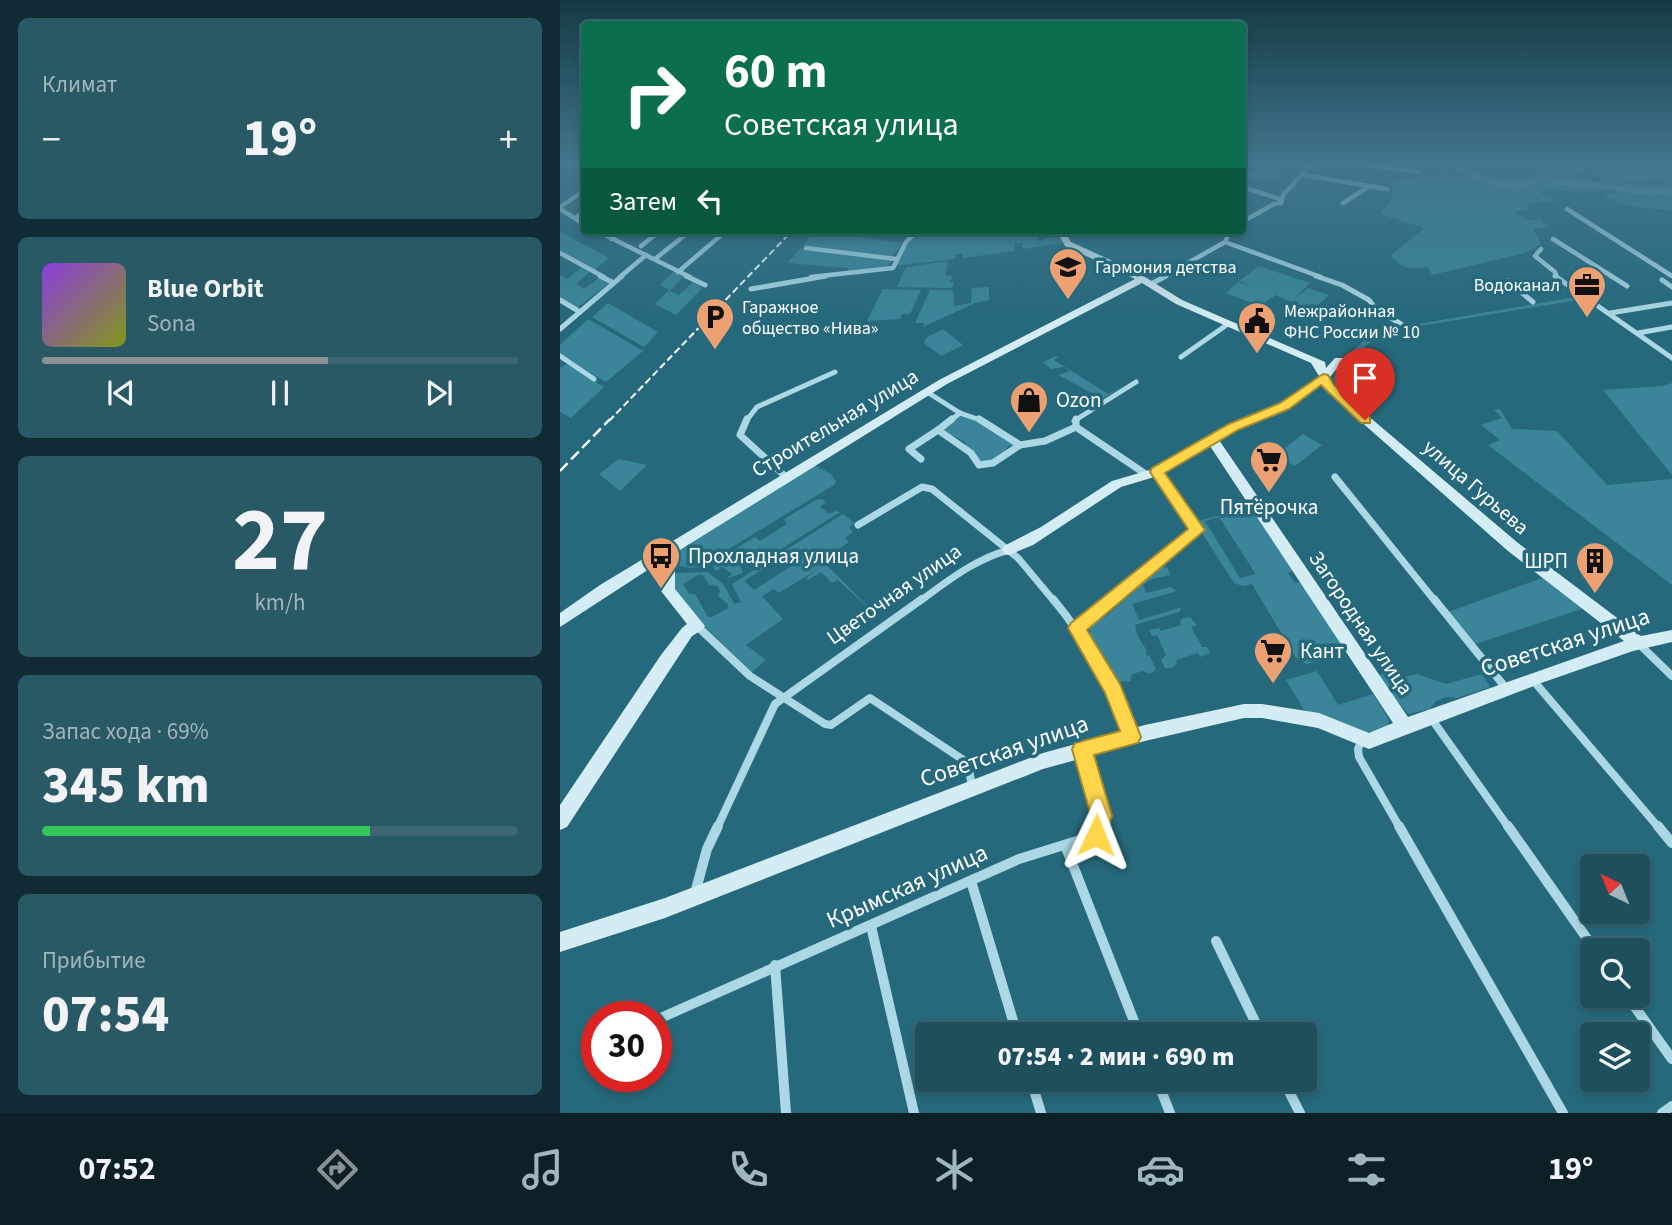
<!DOCTYPE html>
<html lang="ru">
<head>
<meta charset="utf-8">
<style>
  :root { --surface:#1d4f5d; --page:#2a5966; --text:#f1f3f6; --muted:#a0b5bc; --line:#3b6672; --accent:#8c9099 }
  body { margin:0; font-family:"Source Sans 3",sans-serif; background:var(--page); color:var(--text); height:100vh; display:flex; flex-direction:column; font-size:26px; white-space:nowrap }
  * { box-sizing:border-box; margin:0 }
  p { font-size:23px; color:var(--muted) }
  .icon { flex:none; width:38px; height:38px; fill:none; stroke:currentColor; stroke-width:2; stroke-linecap:round; stroke-linejoin:round }
  .map { position:relative; flex:1; overflow:hidden }
  .side { display:flex; flex-direction:column; gap:18px; padding:18px; background:#102b33; width:560px }
  .side>* { flex:none }
  .guide { position:absolute; left:21px; top:21px; width:665px; height:214px; border-radius:7px; box-shadow:0 4px 10px #0003,0 0 0 2px var(--line); background:#0b6e4f; color:#fff; overflow:hidden }
  .needle { width:46px; rotate:317deg }
  .buttons { position:absolute; left:1020px; top:854px; display:grid; gap:14px }
  .buttons a { display:grid; place-items:center; width:70px; height:70px; border-radius:7px; background:var(--surface); box-shadow:0 4px 10px #0003,0 0 0 2px var(--line); font-size:35px }
  .speed { position:absolute; left:21px; top:1001px; display:flex; gap:14px; font-size:35px; font-weight:700; text-align:center }
  .speed>* { display:grid; place-content:center; width:91px; height:91px; border-radius:50%; background:var(--surface); box-shadow:0 4px 10px #0003,0 0 0 2px var(--line); line-height:1 }
  .speed .limit { border:10px solid #d22; background:#fff; color:#111 }
  .pin { position:absolute; display:grid; place-items:center; width:60px; height:60px; color:#fff; margin:-72px -30px; border-radius:50% 50% 50% 0; rotate:-45deg; box-shadow:0 0 7px #0007 }
  .pin .icon { rotate:45deg }
  .me { position:absolute; width:77px; margin:-38px; rotate:2deg; stroke-linejoin:round; filter:drop-shadow(0 0 5px #0008) }
  .turn { display:flex; align-items:center; gap:24px; height:147px; padding:0 28px; font-size:32px }
  .turn .icon { width:91px; height:91px; stroke-width:2.5 }
  .turn b { display:block; font-size:49px; line-height:60px }
  .then { display:flex; align-items:center; height:66px; padding:0 28px; background:#0003; gap:14px; font-size:26px }
  .big { font-size:52px; font-weight:800; line-height:1.1 }
  .side .card { flex:1; display:flex; flex-direction:column; justify-content:center; gap:10px; min-width:0; padding:0 24px; border-radius:10px; background:var(--page) }
  .side .dial { align-items:center; gap:0 }
  .dial b { font-size:91px; line-height:1 }
  .song { display:flex; align-items:center; gap:21px }
  .cover { width:84px; height:84px; border-radius:10px; background:linear-gradient(135deg,hsl(270 70% 55%),hsl(70 70% 35%)) }
  .played { height:7px; border-radius:4px; background:linear-gradient(90deg,var(--accent) 60%,var(--line) 60%) }
  .keys { display:flex; justify-content:space-around; direction:ltr }
  .heat { display:flex; justify-content:space-between; align-items:center; font-size:38px; direction:ltr }
  .charge { height:10px; border-radius:5px; background:linear-gradient(90deg,#34c759 69%,var(--line) 0) }
  .trip { position:absolute; left:355px; top:1022px; width:402px; height:70px; border-radius:7px; background:var(--surface); box-shadow:0 4px 10px #0003,0 0 0 2px var(--line); font-weight:800; line-height:70px; text-align:center }
  .tabs { display:flex; height:112px; justify-content:space-around; align-items:center; background:#0c2025; color:var(--muted) }
  .tabs .icon { width:49px; height:49px }
  .tabs .current { color:var(--accent) }
  .tabs b { font-size:32px; color:var(--text) }
  main { display:flex; flex:1; min-height:0 }
  .map>svg:first-child { display:block }
</style>
</head>
<body>
<main>
<section class="side">
<div class="card"><p>Климат</p>
<div class="heat"><a>−</a><b class="big">19°</b><a>+</a></div>
</div>
<div class="card">
<div class="song"><i class="cover"></i><div><b>Blue Orbit</b><p>Sona</p></div></div>
<div class="played"></div>
<div class="keys"><svg class="icon" aria-label="previous" viewBox="0 0 24 24"><path d="M18 5L8 12l10 7zM5 5v14"/></svg><svg class="icon" aria-label="pause" viewBox="0 0 24 24"><path d="M8 5v14M16 5v14"/></svg><svg class="icon" aria-label="next" viewBox="0 0 24 24"><path d="M6 5l10 7-10 7zM19 5v14"/></svg></div>
</div>
<div class="card dial"><b>27</b><p>km/h</p></div>
<div class="card"><p>Запас хода · 69%</p><b class="big">345 km</b><div class="charge"></div></div>
<div class="card"><p>Прибытие</p><b class="big">07:54</b></div>
</section>
<div class="map">
<svg width="1112" height="1113" viewBox="0 0 1112 1113">
  <rect width="100%" height="100%" fill="#27697c"/>
  <!-- green -->
  <g fill="#3a8599" fill-rule="evenodd">
    <path d="M717,162L723,174L715,179L683,181V162Z"/>
    <path d="M895,162H918L920,167L918,170C940,188 947,178 971,175C980,174 990,176 999,176L946,162H1056L1065,170L1093,169L1072,162H1112V174L1103,172L1112,180L1048,182L1096,186L1112,181V210C1090,209 1062,207 1043,196L1058,193L1030,170L1002,177L1031,179L1045,191L1018,193L988,188L980,194L998,201L969,203L966,206L970,209L954,212L968,221L987,218L980,220L989,227L973,229L981,244L965,253L872,275L868,267C851,269 842,270 831,255L865,228L820,214L832,199V182L884,173L910,178L895,168L899,165Z"/>
    <path d="M255,231L343,243L331,258L243,246Z"/>
    <path d="M373,231C408,236 443,233 478,237L477,240L484,241L485,238H501L502,243L463,249L462,243H456V238L454,251L403,258L402,254H396L395,259L335,266C345,247 351,233 373,231Z"/>
    <path d="M0,232L49,258L34,270L0,251Z"/>
    <path d="M241,248L330,260L332,261L324,268L287,272L288,268L227,263Z"/>
    <path d="M388,261L385,275L393,276L390,282H394L392,288L337,287L346,267Z"/>
    <path d="M699,266L750,283L733,300L748,288L769,295L752,311L716,295L700,306L666,293L678,282L691,286L679,281Z"/>
    <path d="M22,267L30,272L16,284L24,289L39,278L49,283L17,308L0,298V275L7,279Z"/>
    <path d="M114,271L123,277L110,291L119,295L133,282L142,288L116,315L95,304L109,290L100,285Z"/>
    <path d="M429,287V300L415,303L363,327L365,323H355L370,290H393L394,306L411,303L412,288Z"/>
    <path d="M323,289L361,290L350,314H342L340,319L307,321Z"/>
    <path d="M1021,296L1024,299L836,330C817,336 806,344 793,358L805,370V380L801,385L787,391L800,402L795,404L777,389L773,379C779,362 802,340 818,331Z"/>
    <path d="M48,303L98,332L84,347L32,317Z"/>
    <path d="M28,319L83,351L46,382L0,356V345Z"/>
    <path d="M383,329L403,345L381,356L364,343L366,338Z"/>
    <path d="M496,356L498,357L494,360L548,394L566,385L540,400H535V395L498,375L510,371L504,367L491,369L483,362Z"/>
    <path d="M7,364L44,387L11,418L0,412V368Z"/>
    <path d="M1112,383V475L1043,390L1102,386Z"/>
    <path d="M940,409L952,429L997,431L1047,485L1112,479V585L928,445L940,440L921,425L942,418L934,410Z"/>
    <path d="M402,415L422,422L453,444V446H449L445,450L448,451L433,461L421,463L405,448L406,442L382,431Z"/>
    <path d="M743,434L762,445L735,466L716,455Z"/>
    <path d="M59,459L87,465L60,491L39,474Z"/>
    <path d="M255,465L272,475L276,482L274,485L139,567L130,568L113,564V552Z"/>
    <path d="M262,499L266,502L260,507L269,514L276,511L280,512L215,553L210,550L181,567L183,573L166,579L172,574L162,567L156,571L153,567L157,560L195,537L200,541L227,524L224,519L256,500Z"/>
    <path d="M686,508L689,513L696,512L731,566L732,571L728,573L735,583L740,582L744,585L785,647L782,654L747,664L736,658L692,584L683,586L674,583L635,522ZM659,517L695,573V574L680,578L645,521Z"/>
    <path d="M283,514L294,523L289,528L293,532L285,538L289,542L262,560L315,614L278,580L272,583L261,572L248,580L246,578L258,569L219,593L214,589L202,596L223,619L186,645L206,660L192,672L145,627L112,590L114,573L148,572L164,585L174,604L181,602L172,584ZM226,554L236,563L194,590L184,581ZM138,575H143L149,585L158,586L160,592L158,596L168,604V608L152,617H148L135,594H129L123,584Z"/>
    <path d="M599,566L608,568L610,575L592,579L583,585L586,593L610,587L617,591L572,604L579,620L622,607L619,612L575,625L577,635L586,649V655L590,656L596,670L590,674L583,671L572,674L570,681L560,682L531,640L529,624L536,617L544,618L575,591V585Z"/>
    <path d="M985,577L1025,608L915,644L888,612Z"/>
    <path d="M630,617L637,625L631,627L642,647H647L650,653L640,657L638,653L616,660L617,664L612,668H605L601,660L606,655L597,635L592,636L589,630L599,628L601,631L621,625L620,621L623,618Z"/>
    <path d="M757,671L778,705L813,694L829,720L828,726L808,734L744,710L726,680Z"/>
    <path d="M825,673L844,677L857,674L886,684L922,674L930,687L897,698L886,697L876,701L870,709L848,714L816,675Z"/>
  </g>
  <g fill="none" stroke-linecap="round" stroke-linejoin="round">
    <!-- river -->
    <g fill="#6a97a5" fill-rule="evenodd">
      <path d="M703,162H712L704,174L682,178V173L698,170Z"/>
      <path d="M899,162H909L911,165L907,169L926,178L958,184L980,176L1089,189L1112,187V193L1089,195L981,182L959,190L920,182L898,171L897,169L902,165Z"/>
    </g>
    <!-- street-far4 -->
    <g stroke="#abd8e4" stroke-width="4.5">
      <path d="M790,162L858,172"/>
      <path d="M0,164H24"/>
      <path d="M743,175L827,189"/>
      <path d="M682,187L720,199"/>
      <path d="M783,203L810,186"/>
      <path d="M0,207L24,191"/>
      <path d="M0,209L24,224"/>
      <path d="M1007,209L1112,276"/>
      <path d="M15,218L24,212"/>
      <path d="M682,222L714,204L721,203L724,194L753,162"/>
      <path d="M37,231L130,277"/>
      <path d="M382,231L399,234L401,231"/>
      <path d="M51,239L62,231"/>
      <path d="M993,239L1053,277"/>
      <path d="M665,242L761,277"/>
      <path d="M81,246L100,231"/>
      <path d="M246,248L336,259"/>
      <path d="M981,249L975,256L995,272L997,277"/>
      <path d="M0,253L44,277"/>
      <path d="M95,259L130,231"/>
      <path d="M118,272L166,231"/>
      <path d="M60,277L86,255"/>
      <path d="M251,277L333,268L346,242L357,231"/>
      <path d="M603,277L665,242L670,231"/>
    </g>
    <!-- street-far3 -->
    <g stroke="#abd8e4" stroke-width="5">
      <path d="M40,276L52,282"/>
      <path d="M126,276L145,285"/>
      <path d="M756,276L782,285L809,300L816,309L841,324"/>
      <path d="M995,276L1112,358"/>
      <path d="M1051,276L1067,286"/>
      <path d="M1102,280L1112,287"/>
      <path d="M948,281L973,302"/>
      <path d="M591,284L606,276"/>
      <path d="M191,289L266,276"/>
      <path d="M0,300L20,312"/>
      <path d="M1050,313L1112,303"/>
      <path d="M0,329L62,276"/>
      <path d="M1078,333L1112,327"/>
      <path d="M0,356L34,379"/>
      <path d="M621,357L668,324"/>
      <path d="M367,392L400,413L423,421"/>
      <path d="M186,421L197,407L275,372"/>
      <path d="M390,421L400,413"/>
      <path d="M514,421L576,382"/>
    </g>
    <!-- street-far2 -->
    <g stroke="#abd8e4" stroke-width="7">
      <path d="M187,419L180,435L226,477"/>
      <path d="M392,419L378,430L411,453L419,465L433,463L460,445"/>
      <path d="M419,419L460,445L485,441L516,427"/>
      <path d="M516,419V427"/>
      <path d="M516,427L584,473"/>
      <path d="M361,459L349,449L378,430"/>
      <path d="M775,477L875,601"/>
      <path d="M298,525L362,487L372,489L458,558L494,601"/>
      <path d="M360,601C388,581 415,559 449,550"/>
      <path d="M550,601L637,530L597,472"/>
    </g>
    <!-- street-far1 -->
    <g stroke="#abd8e4" stroke-width="8">
      <path d="M493,599C528,641 551,686 571,736"/>
      <path d="M874,599L945,687"/>
      <path d="M137,626L190,676L265,724L271,725L310,698L408,763L412,787"/>
      <path d="M517,628L552,599"/>
      <path d="M1078,643L1112,676"/>
      <path d="M972,679L1099,828"/>
      <path d="M871,718L949,828"/>
      <path d="M802,740L798,749L799,757L840,828"/>
      <path d="M522,750L541,816L538,828"/>
      <path d="M157,828L215,704L362,599"/>
    </g>
    <!-- street -->
    <g stroke="#abd8e4" stroke-width="10">
      <path d="M839,826L1003,1113"/>
      <path d="M948,826L1035,950"/>
      <path d="M1098,826L1112,843"/>
      <path d="M505,845L579,1034"/>
      <path d="M411,881L457,1034"/>
      <path d="M135,893L147,849L158,826"/>
      <path d="M311,926L354,1113"/>
      <path d="M656,941L701,1034"/>
      <path d="M215,965L226,1113"/>
      <path d="M1067,996L1112,1059"/>
      <path d="M96,1020L459,859L536,835L538,826"/>
      <path d="M471,1080L481,1113"/>
      <path d="M597,1080L610,1113"/>
      <path d="M723,1080L740,1113"/>
      <path d="M1102,1113L1112,1106"/>
    </g>
    <!-- secondary -->
    <path fill="#d4edf4" fill-rule="evenodd" d="M501,231H509L508,237L511,242L577,272L622,300L765,362L766,368L775,358H783L784,360L770,377L774,387L958,543L1081,636L1112,630V642L1073,651L984,682L809,749L758,728L702,718H684L585,741L483,769L105,918L0,952V932L105,898L483,753L585,725L684,704H702L759,713L809,733L833,723L650,446L601,475L561,487L473,545L449,555L444,554L442,550L444,546L481,527L552,481L593,469L669,424L720,403L759,376L751,363L616,304L582,283L387,384L107,558L115,571V589L145,626L142,630L132,636L7,827L0,830V805L101,655L122,628L127,624L101,591V571L97,564L0,627V613L40,585L379,380L575,279L505,246L500,237ZM762,384L765,390L948,551L1064,641L848,717L659,440L677,430L728,409Z"/>
    <!-- rail-far1 -->
    <path stroke="#fff" stroke-width="2" stroke-dasharray="7 3.5" stroke-linecap="butt" d="M49,421L232,231"/>
    <!-- rail -->
    <path stroke="#fff" stroke-width="2.5" stroke-dasharray="11 5" stroke-linecap="butt" d="M0,471L50,419"/>
  </g>
  <!-- sky -->
  <linearGradient id="sky" x2="0" y2="1"><stop stop-color="#153a44"/><stop offset="0.51" stop-color="#41768e"/><stop offset="1" stop-color="#41768e" stop-opacity="0"/></linearGradient>
  <rect width="1112" height="318" fill="url(#sky)"/>
  <!-- route -->
  <path fill="#ffd54a" stroke="#a68a30" stroke-width="2" d="M763,374L768,375L774,385L810,417V423H801L761,385L729,409L678,430L605,473L645,530L527,630L560,684L581,737L578,743L534,755L552,816L544,842L536,845L529,842L525,835L531,816L512,749L515,743L560,731L545,693L508,628L511,623L628,529L590,472L592,468L669,424L720,403Z"/>
  <!-- icons -->
  <defs>
    <symbol id="school-pin" viewBox="-11 -11 22 30"><path d="M0 17L-7.5 6A9.5 9.5 0 1 1 7.5 6Z" fill="#eda071" stroke="#27697c"/><path d="M0-5L7-2L0 1L-7-2ZM-4 1L0 2.5L4 1V4Q0 6-4 4Z" fill="#111"/></symbol>
    <symbol id="office-pin" viewBox="-11 -11 22 30"><path d="M0 17L-7.5 6A9.5 9.5 0 1 1 7.5 6Z" fill="#eda071" stroke="#27697c"/><path d="M-6-3h4V-5.5h4V-3h4V5H-6ZM-1-4.5V-3h2v-1.5ZM-6 0V1H6V0Z" fill="#111"/></symbol>
    <symbol id="parking-pin" viewBox="-11 -11 22 30"><path d="M0 17L-7.5 6A9.5 9.5 0 1 1 7.5 6Z" fill="#eda071" stroke="#27697c"/><path d="M-3.5-5.5H1a3.5 3.5 0 0 1 0 7H-1V5.5H-3.5ZM-1-3.4V-.6H.8a1.4 1.4 0 0 0 0-2.8Z" fill="#111"/></symbol>
    <symbol id="civic-pin" viewBox="-11 -11 22 30"><path d="M0 17L-7.5 6A9.5 9.5 0 1 1 7.5 6Z" fill="#eda071" stroke="#27697c"/><path d="M-.6-6.5H3V-4.5H.6V-3L4-1V1h2V6H-6V1h2V-1L-.6-3ZM-1.2 2.5V6h2.4V2.5Z" fill="#111"/></symbol>
    <symbol id="shop-pin" viewBox="-11 -11 22 30"><path d="M0 17L-7.5 6A9.5 9.5 0 1 1 7.5 6Z" fill="#eda071" stroke="#27697c"/><path d="M-5-2.5h2.3a2.7 3.5 0 0 1 5.4 0H5L5.5 6h-11ZM-1.5-2.5h3a1.5 2.3 0 0 0-3 0Z" fill="#111"/></symbol>
    <symbol id="supermarket-pin" viewBox="-11 -11 22 30"><path d="M0 17L-7.5 6A9.5 9.5 0 1 1 7.5 6Z" fill="#eda071" stroke="#27697c"/><path d="M-6-5.5h2.5l.6 2H6L4.5 2H-2.5L-4.4-4H-6ZM-1.5 3.2a1.3 1.3 0 1 0 .1 0ZM3 3.2a1.3 1.3 0 1 0 .1 0Z" fill="#111"/></symbol>
    <symbol id="bus-pin" viewBox="-11 -11 22 30"><path d="M0 17L-7.5 6A9.5 9.5 0 1 1 7.5 6Z" fill="#eda071" stroke="#27697c"/><path d="M-5-6H5V4H4V6H2V4H-2V6H-4V4H-5ZM-3.5-4V0h7V-4ZM-3.5 1.2v1.5H-2V1.2ZM2 1.2v1.5H3.5V1.2Z" fill="#111"/></symbol>
    <symbol id="building-pin" viewBox="-11 -11 22 30"><path d="M0 17L-7.5 6A9.5 9.5 0 1 1 7.5 6Z" fill="#eda071" stroke="#27697c"/><path d="M-4-6H4V6H1V3H-1V6H-4ZM-2.5-4.3h1.7v1.8h-1.7ZM.8-4.3h1.7v1.8H.8ZM-2.5-1h1.7V.8h-1.7ZM.8-1h1.7V.8H.8Z" fill="#111"/></symbol>
  </defs>
  <g fill-rule="evenodd">
    <use href="#school-pin" x="486" y="245" width="44" height="60"/>
    <use href="#office-pin" x="1005" y="263" width="44" height="60"/>
    <use href="#parking-pin" x="133" y="295" width="44" height="60"/>
    <use href="#civic-pin" x="675" y="299" width="44" height="60"/>
    <use href="#shop-pin" x="447" y="378" width="44" height="60"/>
    <use href="#supermarket-pin" x="687" y="438" width="44" height="60"/>
    <use href="#bus-pin" x="79" y="534" width="44" height="60"/>
    <use href="#building-pin" x="1013" y="539" width="44" height="60"/>
    <use href="#supermarket-pin" x="691" y="629" width="44" height="60"/>
  </g>
  <g text-anchor="middle" stroke-width="7" stroke-linejoin="round" paint-order="stroke">
    <!-- far-poi labels -->
    <g font-size="18" fill="#fff" stroke="#27697c" text-anchor="start">
      <text x="535" y="273">Гармония детства</text>
      <text x="1000" y="291" text-anchor="end">Водоканал</text>
      <text x="182" y="313">Гаражное<tspan x="182" dy="21">общество «Нива»</tspan></text>
      <text x="724" y="317">Межрайонная<tspan x="724" dy="21">ФНС России № 10</tspan></text>
    </g>
    <!-- poi labels -->
    <g font-size="21" fill="#fff" stroke="#27697c" text-anchor="start">
      <text x="496" y="407">Ozon</text>
      <text x="709" y="514" text-anchor="middle">Пятёрочка</text>
      <text x="128" y="563">Прохладная улица</text>
      <text x="1008" y="568" text-anchor="end">ШРП</text>
      <text x="740" y="658">Кант</text>
    </g>
    <!-- street labels -->
    <g font-size="21" fill="#fff" stroke="#27697c">
      <text transform="translate(275 423) rotate(-31)" y="7">Строительная улица</text>
      <text transform="translate(916 487) rotate(41)" y="7">улица Гурьева</text>
      <text transform="translate(334 594) rotate(-35)" y="7">Цветочная улица</text>
      <text transform="translate(801 623) rotate(56)" y="7">Загородная улица</text>
    </g>
    <!-- near-street labels -->
    <g font-size="24" fill="#fff" stroke="#27697c">
      <text transform="translate(1005 642) rotate(-18)" y="8">Советская улица</text>
      <text transform="translate(444 751) rotate(-19)" y="8">Советская улица</text>
      <text transform="translate(347 886) rotate(-24)" y="8">Крымская улица</text>
    </g>
  </g>
</svg>
<div class="buttons">
<a><svg class="needle" viewBox="-14 -14 28 28"><path d="M0-13l5 13h-10z" fill="#e53935"/><path d="M0 13l5-13h-10z" fill="#a0b5bc"/></svg></a>
<a><svg class="icon" aria-label="search" viewBox="0 0 24 24"><circle cx="10" cy="10" r="6"/><path d="M15 15l6 6"/></svg></a>
<a><svg class="icon" aria-label="layers" viewBox="0 0 24 24"><path d="M12 4l9 5-9 5-9-5zM3 14l9 5 9-5"/></svg></a>
</div>
<div class="speed"><div class="limit">30</div></div>
<div class="pin" style="left:805px;top:420px;background:#d93025"><svg class="icon" aria-label="arrive" viewBox="0 0 24 24"><path d="M6 21V4h12l-3 4 3 4H6"/></svg></div>
<svg class="me" style="left:536px;top:835px" viewBox="-20 -20 40 40"><path d="M0-17L14 15 0 8-14 15z" fill="#ffd54a" stroke="#fff" stroke-width="4"/></svg>
<div class="trip">07:54 · 2 мин · 690 m</div>
<div class="guide">
<div class="turn"><svg class="icon" aria-label="right" viewBox="0 0 24 24"><path d="M7 20v-9h11M14 6l5 5-5 5"/></svg><div><b>60 m</b>Советская улица</div></div>
<div class="then">Затем<svg class="icon" aria-label="left" viewBox="0 0 24 24"><path d="M17 20v-9H6M10 6l-5 5 5 5"/></svg></div>
</div>
</div>
</main>
<nav class="tabs">
<b>07:52</b>
<svg class="icon current" aria-label="directions" viewBox="0 0 24 24"><path d="M12 3l9 9-9 9-9-9zM9 14v-3h6M13 9l2 2-2 2"/></svg>
<svg class="icon" aria-label="music" viewBox="0 0 24 24"><path d="M9 18V5l10-2v13"/><circle cx="6" cy="18" r="3"/><circle cx="16" cy="16" r="3"/></svg>
<svg class="icon" aria-label="phone" viewBox="0 0 24 24"><path d="M5 4h4l2 5-3 2q2 4 5 5l2-3 5 2v4C11 20 4 13 5 4z"/></svg>
<svg class="icon" aria-label="climate" viewBox="0 0 24 24"><path d="M12 3v18M4 7l16 10M4 17L20 7"/></svg>
<svg class="icon" aria-label="car" viewBox="0 0 24 24"><path d="M5 17H2v-5l4-1 3-4h7l3 4 3 1v5h-3M9 17h6M6 11h13"/><circle cx="7" cy="17" r="2"/><circle cx="17" cy="17" r="2"/></svg>
<svg class="icon" aria-label="filters" viewBox="0 0 24 24"><path d="M4 7h16M4 17h16"/><circle cx="9" cy="7" r="2"/><circle cx="15" cy="17" r="2"/></svg>
<b>19°</b>
</nav>
</body>
</html>
